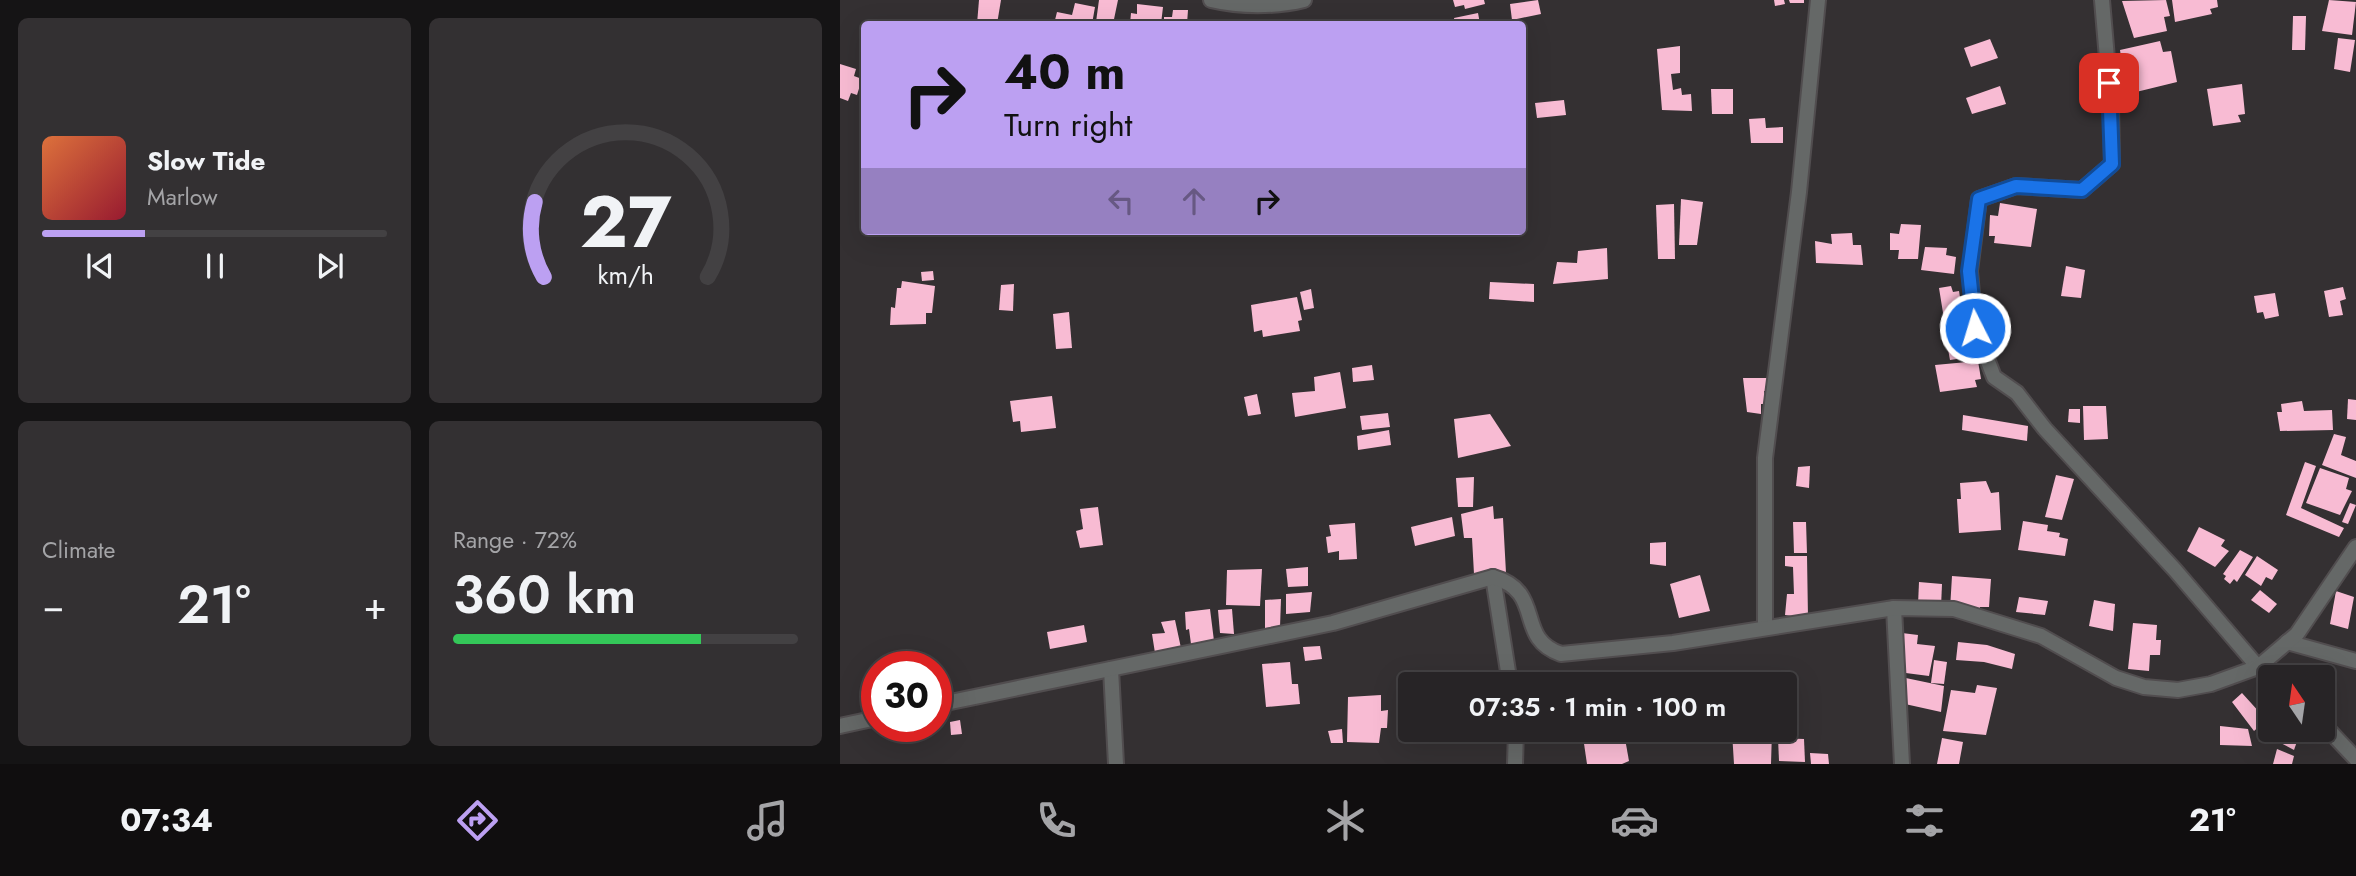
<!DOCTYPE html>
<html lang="en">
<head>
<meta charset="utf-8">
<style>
  :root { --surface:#272426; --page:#333032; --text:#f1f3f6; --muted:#a4a4a7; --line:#434143; --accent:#bca0f2 }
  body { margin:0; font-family:Jost,sans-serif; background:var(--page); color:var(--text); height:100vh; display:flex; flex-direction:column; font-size:26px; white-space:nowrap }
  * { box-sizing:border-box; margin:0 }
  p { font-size:23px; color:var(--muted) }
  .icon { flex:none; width:38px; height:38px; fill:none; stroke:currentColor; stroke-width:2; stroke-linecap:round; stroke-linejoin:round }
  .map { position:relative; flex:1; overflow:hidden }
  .drawer { display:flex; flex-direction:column; gap:18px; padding:18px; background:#151415; width:840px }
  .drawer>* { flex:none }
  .guide { position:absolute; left:21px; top:21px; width:665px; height:214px; border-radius:7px; box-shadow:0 7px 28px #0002,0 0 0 2px var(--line); background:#bca0f2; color:#111; overflow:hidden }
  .needle { width:46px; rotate:347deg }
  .buttons { position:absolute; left:1418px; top:665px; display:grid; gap:14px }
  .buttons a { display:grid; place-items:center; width:77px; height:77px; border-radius:7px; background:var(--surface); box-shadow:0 7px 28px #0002,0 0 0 2px var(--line); font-size:35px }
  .speed { position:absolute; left:21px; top:651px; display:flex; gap:14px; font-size:35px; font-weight:700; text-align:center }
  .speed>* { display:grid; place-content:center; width:91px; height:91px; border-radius:50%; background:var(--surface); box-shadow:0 7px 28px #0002,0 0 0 2px var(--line); line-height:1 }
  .speed .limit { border:10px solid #d22; background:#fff; color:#111 }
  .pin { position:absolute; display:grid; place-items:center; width:60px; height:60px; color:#fff; margin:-30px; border-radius:14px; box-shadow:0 4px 10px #0006 }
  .me { position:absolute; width:77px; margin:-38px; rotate:355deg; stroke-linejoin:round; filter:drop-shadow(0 0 5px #0008) }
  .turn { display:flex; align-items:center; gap:24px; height:147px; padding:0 28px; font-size:32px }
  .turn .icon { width:91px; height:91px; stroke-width:2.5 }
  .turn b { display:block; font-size:49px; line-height:60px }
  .lanes { display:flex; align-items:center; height:66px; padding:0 28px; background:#0003; justify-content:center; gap:35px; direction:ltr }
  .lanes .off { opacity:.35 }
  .big { font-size:52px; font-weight:600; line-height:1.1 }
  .drawer .tile { flex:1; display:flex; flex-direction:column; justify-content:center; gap:10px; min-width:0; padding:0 24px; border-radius:10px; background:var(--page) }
  .drawer .dial { align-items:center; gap:0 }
  .dial svg { height:182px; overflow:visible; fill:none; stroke:var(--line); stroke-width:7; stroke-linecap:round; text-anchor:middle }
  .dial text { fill:var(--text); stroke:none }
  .song { display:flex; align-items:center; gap:21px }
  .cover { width:84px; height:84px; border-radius:10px; background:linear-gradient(135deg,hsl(20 70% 55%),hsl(350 70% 35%)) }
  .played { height:7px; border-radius:4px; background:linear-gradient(90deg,var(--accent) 30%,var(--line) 30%) }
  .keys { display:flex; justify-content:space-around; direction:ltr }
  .heat { display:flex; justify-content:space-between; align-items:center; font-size:38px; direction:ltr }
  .charge { height:10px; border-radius:5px; background:linear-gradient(90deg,#34c759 72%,var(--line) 0) }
  .drawer .tiles { flex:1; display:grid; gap:18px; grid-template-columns:repeat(2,1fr) }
  .trip { position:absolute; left:558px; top:672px; width:399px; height:70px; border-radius:7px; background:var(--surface); box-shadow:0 7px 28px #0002,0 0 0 2px var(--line); font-weight:600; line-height:70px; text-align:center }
  .menu { display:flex; height:112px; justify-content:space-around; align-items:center; background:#100e0f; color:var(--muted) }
  .menu .icon { width:49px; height:49px }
  .menu .active { color:var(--accent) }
  .menu b { font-size:32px; color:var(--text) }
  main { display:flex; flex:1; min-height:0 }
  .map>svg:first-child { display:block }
</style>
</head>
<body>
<main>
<section class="drawer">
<div class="tiles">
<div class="tile">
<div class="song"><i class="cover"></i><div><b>Slow Tide</b><p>Marlow</p></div></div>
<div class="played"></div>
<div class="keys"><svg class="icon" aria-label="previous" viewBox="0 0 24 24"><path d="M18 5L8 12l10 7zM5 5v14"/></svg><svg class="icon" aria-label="pause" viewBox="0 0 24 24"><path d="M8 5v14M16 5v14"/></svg><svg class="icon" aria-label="next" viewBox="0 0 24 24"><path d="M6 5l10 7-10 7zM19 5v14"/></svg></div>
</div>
<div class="tile dial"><svg viewBox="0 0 100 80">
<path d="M14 69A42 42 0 1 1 86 69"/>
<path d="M14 69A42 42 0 0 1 10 36" stroke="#bca0f2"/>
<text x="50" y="56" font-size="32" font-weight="700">27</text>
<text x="50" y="72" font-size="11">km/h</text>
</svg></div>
<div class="tile"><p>Climate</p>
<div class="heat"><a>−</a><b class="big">21°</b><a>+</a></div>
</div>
<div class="tile"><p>Range · 72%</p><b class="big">360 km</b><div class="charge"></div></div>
</div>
</section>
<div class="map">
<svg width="1516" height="764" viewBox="0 0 1516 764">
  <rect width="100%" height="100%" fill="#343032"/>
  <!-- building -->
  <g fill="#f8bbd3">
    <path d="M139,0H161L157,24H137Z"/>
    <path d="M259,0H278L273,24L256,22Z"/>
    <path d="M613,0H644L645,4L625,9L624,5L615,7Z"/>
    <path d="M698,0L701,14L672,20L670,4Z"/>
    <path d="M934,0H944L945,4L935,6Z"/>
    <path d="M949,0H964V3H950Z"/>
    <path d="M1326,0L1330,16L1324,17L1327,31L1294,38L1282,1Z"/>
    <path d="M1332,0H1377L1378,7L1370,9L1372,14L1335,22Z"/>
    <path d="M1489,0L1516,2L1512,35L1482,31Z"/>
    <path d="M235,3L255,7L252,24H214L217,12L232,15Z"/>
    <path d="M297,4L323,7L321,24H290L291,13L297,14Z"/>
    <path d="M333,10H348L347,24H324V17H332Z"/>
    <path d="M638,13L640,24H615L614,18Z"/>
    <path d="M1453,16H1466L1465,50H1452Z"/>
    <path d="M1498,38L1515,40L1510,72L1494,69Z"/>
    <path d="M1150,39L1158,58L1131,67L1124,48Z"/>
    <path d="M1320,41L1323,52L1331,51L1337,82L1292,93L1290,89L1286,90L1280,50Z"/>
    <path d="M840,46V73L831,74L833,90L841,88L842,95L851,94L852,111L822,110L817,49Z"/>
    <path d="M0,64L16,69L14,76L22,79L17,95L11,93L8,101L0,98Z"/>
    <path d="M1402,84L1405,114L1398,115L1401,122L1373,126L1367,89Z"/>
    <path d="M1160,86L1166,104L1132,114L1126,98Z"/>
    <path d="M871,89H893V114H872Z"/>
    <path d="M724,100L726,115L697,118L695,103Z"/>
    <path d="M925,118L926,128L943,127V143H911L909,119Z"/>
    <path d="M841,199L863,202L857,245H839Z"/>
    <path d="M1160,203L1197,209L1191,247L1154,243L1155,236H1149L1150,215L1158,216Z"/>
    <path d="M834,204L835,259H818L816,205Z"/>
    <path d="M1061,224L1081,225L1078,259H1058L1059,250H1050V233L1059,234Z"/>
    <path d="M300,231H321V233L301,235Z"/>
    <path d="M1012,233L1013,245H1021L1023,265L976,263L975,241L992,244L991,234Z"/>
    <path d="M1085,247L1107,248L1106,255L1116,257L1114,274L1081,270Z"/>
    <path d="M767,248L768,279L713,284L717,262L737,263L738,251Z"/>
    <path d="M1226,266L1245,270L1241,298L1221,296Z"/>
    <path d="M93,271L94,280L82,281L81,272Z"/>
    <path d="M62,281L95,286L92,313H86V324L50,325L51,307L55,308L57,288H61Z"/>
    <path d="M650,282L694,284V302L649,299Z"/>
    <path d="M174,284L173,311L159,310L161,285Z"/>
    <path d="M1111,286L1113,292L1119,291L1123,316L1104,319L1099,288Z"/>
    <path d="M1503,287L1506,299L1500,301L1503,315L1489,317L1484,291Z"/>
    <path d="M471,289L474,308L464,310L460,292Z"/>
    <path d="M1435,293L1439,316L1425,319L1423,312L1417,313L1414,296Z"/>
    <path d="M457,297L462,320L458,321L460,331L423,337L422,330L414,332L411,305Z"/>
    <path d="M229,312L232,348L216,349L213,314Z"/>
    <path d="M1113,321L1114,327L1125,325L1126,330L1133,329L1135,343L1128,345L1130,357L1110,360L1103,322Z"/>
    <path d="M1138,361L1141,379L1135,380L1137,387L1100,392L1095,365Z"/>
    <path d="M532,365L534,380L513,382L512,368Z"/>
    <path d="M500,372L506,408L455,417L452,393L475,391L474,377Z"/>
    <path d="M903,378H928L929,391H924L926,404H921V414L907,412Z"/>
    <path d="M417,394L421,414L408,416L404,397Z"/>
    <path d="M212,396L216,428L181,432L180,421L173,422L170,401Z"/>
    <path d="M1508,399L1516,400V420L1507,419Z"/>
    <path d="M1462,401L1464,411L1492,410L1493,430L1440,431L1437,412H1442L1441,404Z"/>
    <path d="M1243,406H1266L1268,439L1244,440Z"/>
    <path d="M1229,409H1240V423L1228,422Z"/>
    <path d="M548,413L550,427L522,430L520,416Z"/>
    <path d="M650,414L671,446L618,458L614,419Z"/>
    <path d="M1123,415L1188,426L1187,441L1122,430Z"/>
    <path d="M549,430L551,445L518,450L517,436Z"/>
    <path d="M1494,434L1506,437L1501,455L1516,461V478L1482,465Z"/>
    <path d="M1465,462L1476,466L1461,508L1504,528L1499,537L1446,515Z"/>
    <path d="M970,466L969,488L956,486L958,467Z"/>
    <path d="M1480,468L1509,478L1506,489L1512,491L1500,515L1466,503Z"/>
    <path d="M1216,475L1234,479L1222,520L1205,517Z"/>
    <path d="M634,477L633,507H618L616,478Z"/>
    <path d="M1146,481L1151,493L1159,492L1161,530L1119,533L1117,499H1121L1120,483Z"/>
    <path d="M1510,503L1516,505L1508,524L1502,522Z"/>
    <path d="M653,506L654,519L663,518L666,573L634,574L632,538H624L621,514Z"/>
    <path d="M258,507L263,545L240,548L236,531L243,529L240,509Z"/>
    <path d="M612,517L615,536L575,546L571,527Z"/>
    <path d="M1183,521L1208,525L1207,531L1220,533L1219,537L1228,539L1225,556L1178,550Z"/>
    <path d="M953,522H966L967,553H954Z"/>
    <path d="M515,523L517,559L499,560V551L488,553L486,537L491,536L489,525Z"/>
    <path d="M1359,527L1385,540L1381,546L1389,551L1375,567L1347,551Z"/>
    <path d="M826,542V566L810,564V543Z"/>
    <path d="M1400,550L1413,557L1397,582L1394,579L1390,584L1384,579L1386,576L1383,574Z"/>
    <path d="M945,556H967L968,618L945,615L947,594H954L953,567L945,566Z"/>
    <path d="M1417,556L1438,570L1432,580L1426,577L1421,586L1405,575Z"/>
    <path d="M468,567V586L448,587L446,569Z"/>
    <path d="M422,569L420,606L386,605L387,570Z"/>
    <path d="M860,575L870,611L839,618L830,584Z"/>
    <path d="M1112,576L1151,579L1149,607H1140L1139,613L1110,609Z"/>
    <path d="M1079,582L1102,584L1101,607L1078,605Z"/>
    <path d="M1420,590L1437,604L1429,613L1411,600Z"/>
    <path d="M1496,591L1514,597L1508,629L1490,624Z"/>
    <path d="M472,592L470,612L446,614V594Z"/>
    <path d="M1179,597L1208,601L1205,615L1176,612Z"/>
    <path d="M441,599L440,627L425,628V600Z"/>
    <path d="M1254,600L1275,604L1273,631L1249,626Z"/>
    <path d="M370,609L374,641L351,644L349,629L346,630L345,612Z"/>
    <path d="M392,609L394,634L380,633L378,610Z"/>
    <path d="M335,620L341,648L315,653L312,634L325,633L321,622Z"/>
    <path d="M1293,623L1317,625L1316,640H1321L1320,655H1310L1309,671L1288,669Z"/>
    <path d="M244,625L247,642L210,649L207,632Z"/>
    <path d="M1062,633L1078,635L1077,644L1095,646L1089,676L1058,672Z"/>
    <path d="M1118,642L1147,645L1175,654L1172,669L1144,662L1116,660Z"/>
    <path d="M480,646L482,659L465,661L463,647Z"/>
    <path d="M1094,660L1107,662L1104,684L1091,683Z"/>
    <path d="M450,662L452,684H458L460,704L426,707L422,664Z"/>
    <path d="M1061,677L1104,686L1101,712L1065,704L1066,697L1061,696Z"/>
    <path d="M1137,685L1157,688L1146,735L1103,731L1111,690L1135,693Z"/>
    <path d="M1402,693L1421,714L1418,717L1423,723L1414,731L1392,702Z"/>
    <path d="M541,695V711L548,710L547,728H541L539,743L507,742L508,697Z"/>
    <path d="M120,720L122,734L111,735L110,722Z"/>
    <path d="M1380,726L1408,729L1412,746L1380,745Z"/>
    <path d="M502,729L503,743H491L488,731Z"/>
    <path d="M742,730L784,733L789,761L782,764H747Z"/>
    <path d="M863,730H879L880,742L862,741Z"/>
    <path d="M1433,730H1461L1454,750L1431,738Z"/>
    <path d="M932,731L931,764H894L892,732Z"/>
    <path d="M938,738L964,739L965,762L939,761Z"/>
    <path d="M1102,738L1123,742L1119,764H1097Z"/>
    <path d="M1437,749L1454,756L1452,764H1433Z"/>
    <path d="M970,753L988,754L989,764H971Z"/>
  </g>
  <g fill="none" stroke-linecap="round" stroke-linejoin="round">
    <defs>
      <g id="minor">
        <path d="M371,0C400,7 436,7 464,0"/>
        <path d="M1262,0L1271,105L1272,164L1242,190L1176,186L1139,199L1130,271L1135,328L1154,377L1177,393L1205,429L1335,570L1418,667L1432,677"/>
        <path d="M653,577L670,684"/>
        <path d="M1054,608L1062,764"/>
        <path d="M925,628V458L959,192L978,0"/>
        <path d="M1447,642L1516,661"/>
        <path d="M271,669L276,764"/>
        <path d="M96,705L493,623L653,577C706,592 674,638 721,654L833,643L1054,608L1114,609L1201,636L1276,678L1304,687L1338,690L1371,684L1418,667L1457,634L1516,547"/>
        <path d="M1482,723L1516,759"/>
        <path d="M0,726L37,718"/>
        <path d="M675,764L676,730"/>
      </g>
    </defs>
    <!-- minor casing -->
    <use href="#minor" stroke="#514d4f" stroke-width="18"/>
    <!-- minor -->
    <use href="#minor" stroke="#656867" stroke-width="14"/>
  </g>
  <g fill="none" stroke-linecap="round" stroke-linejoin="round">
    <defs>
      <path id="route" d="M1135,328L1129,271L1139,199L1176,186L1242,190L1272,164L1269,83"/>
    </defs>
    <!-- route casing -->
    <use href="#route" stroke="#114b97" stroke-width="18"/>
    <!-- route -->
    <use href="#route" stroke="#1a73e8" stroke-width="12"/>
  </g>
</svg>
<div class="buttons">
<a><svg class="needle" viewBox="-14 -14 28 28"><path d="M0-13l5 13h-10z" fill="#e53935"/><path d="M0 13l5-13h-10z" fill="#a4a4a7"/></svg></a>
</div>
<div class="speed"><div class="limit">30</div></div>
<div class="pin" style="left:1269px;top:83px;background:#d93025"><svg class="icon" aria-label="arrive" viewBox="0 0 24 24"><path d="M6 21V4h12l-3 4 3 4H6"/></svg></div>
<svg class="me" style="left:1135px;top:328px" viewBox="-20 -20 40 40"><circle r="17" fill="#1a73e8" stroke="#fff" stroke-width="3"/><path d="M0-11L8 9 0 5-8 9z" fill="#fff"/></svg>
<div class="trip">07:35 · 1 min · 100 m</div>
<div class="guide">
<div class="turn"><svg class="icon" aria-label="right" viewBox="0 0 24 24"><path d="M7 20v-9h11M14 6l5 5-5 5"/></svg><div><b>40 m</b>Turn right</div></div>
<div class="lanes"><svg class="icon off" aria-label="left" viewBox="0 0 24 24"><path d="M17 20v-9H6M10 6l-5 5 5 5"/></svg><svg class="icon off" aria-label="ahead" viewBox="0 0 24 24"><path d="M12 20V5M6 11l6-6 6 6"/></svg><svg class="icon" aria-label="right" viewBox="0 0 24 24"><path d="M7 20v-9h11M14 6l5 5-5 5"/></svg></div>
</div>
</div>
</main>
<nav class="menu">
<b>07:34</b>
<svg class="icon active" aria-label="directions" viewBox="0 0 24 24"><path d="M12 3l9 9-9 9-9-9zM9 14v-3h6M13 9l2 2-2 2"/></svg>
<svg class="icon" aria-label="music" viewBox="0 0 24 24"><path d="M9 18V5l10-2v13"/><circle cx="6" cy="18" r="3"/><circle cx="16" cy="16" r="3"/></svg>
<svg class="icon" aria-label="phone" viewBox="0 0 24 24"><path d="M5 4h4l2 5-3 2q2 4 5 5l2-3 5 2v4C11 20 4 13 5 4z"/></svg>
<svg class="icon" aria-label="climate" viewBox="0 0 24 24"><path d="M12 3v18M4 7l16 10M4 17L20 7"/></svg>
<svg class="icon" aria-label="car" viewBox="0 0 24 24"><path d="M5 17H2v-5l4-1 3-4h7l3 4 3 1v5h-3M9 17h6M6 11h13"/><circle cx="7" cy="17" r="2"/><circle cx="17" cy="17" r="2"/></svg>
<svg class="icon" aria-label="filters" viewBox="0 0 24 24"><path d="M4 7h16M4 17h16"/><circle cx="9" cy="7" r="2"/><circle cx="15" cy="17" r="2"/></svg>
<b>21°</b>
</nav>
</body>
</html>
